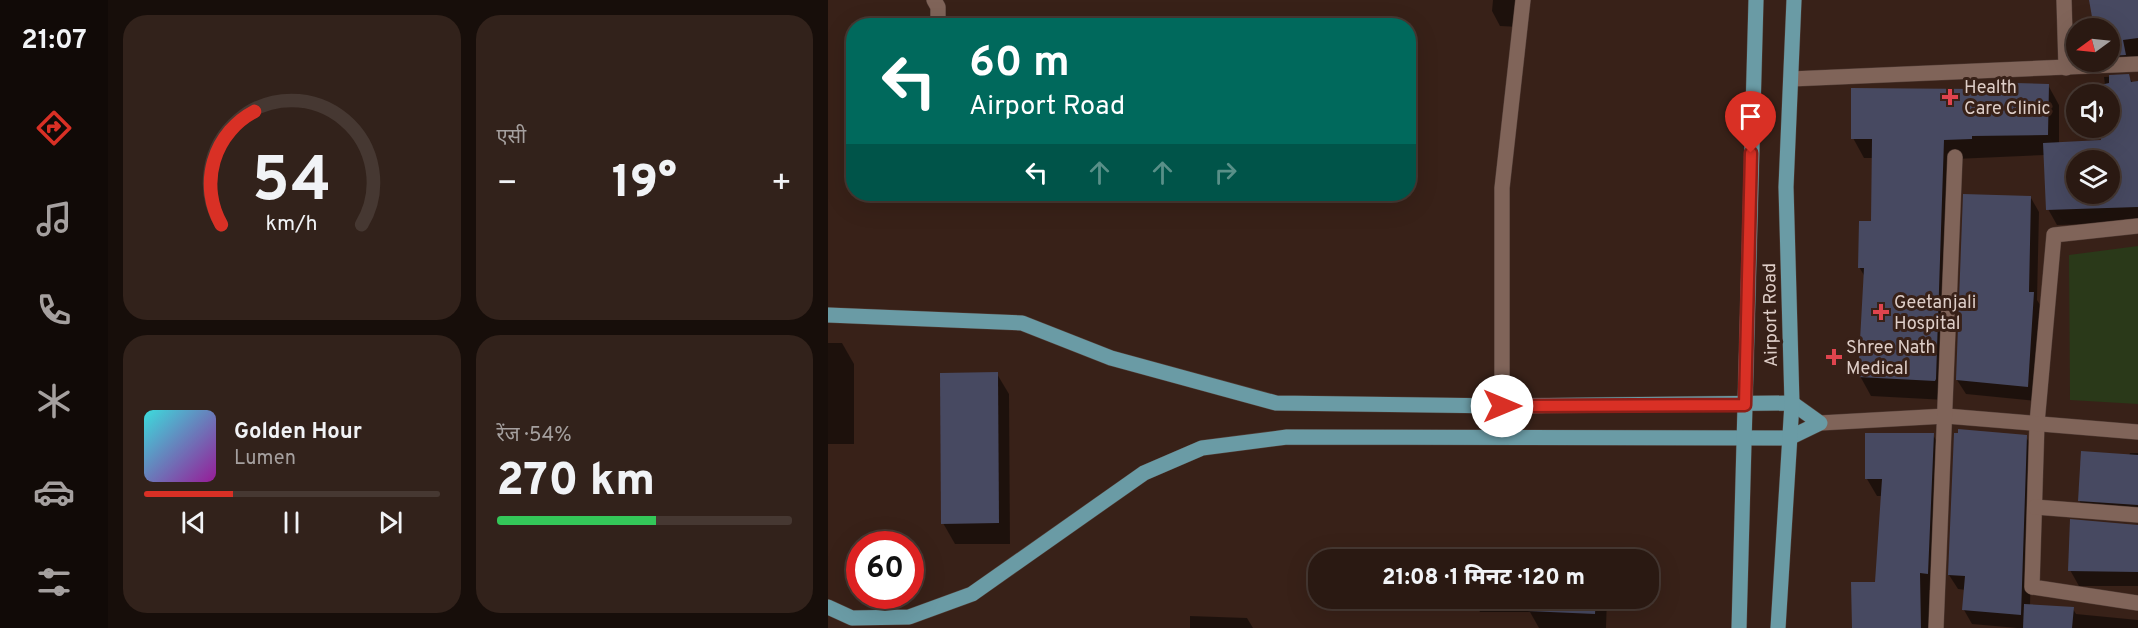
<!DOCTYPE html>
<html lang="hi">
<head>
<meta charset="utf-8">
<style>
  :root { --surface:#2a1912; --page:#32221b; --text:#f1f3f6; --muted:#a5a09f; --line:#463832; --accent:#d93025 }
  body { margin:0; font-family:Overpass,"Noto Sans Devanagari",sans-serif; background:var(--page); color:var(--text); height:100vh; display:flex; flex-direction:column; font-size:22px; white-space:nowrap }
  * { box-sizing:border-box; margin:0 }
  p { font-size:20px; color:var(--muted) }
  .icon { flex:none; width:33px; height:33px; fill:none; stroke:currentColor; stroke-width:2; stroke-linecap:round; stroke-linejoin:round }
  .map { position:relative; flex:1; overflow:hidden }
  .panel { display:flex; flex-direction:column; gap:15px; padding:15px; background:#170e0a; width:720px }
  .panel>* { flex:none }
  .hud { position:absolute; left:18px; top:18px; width:570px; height:183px; border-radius:24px; box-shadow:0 6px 24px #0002,0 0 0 2px var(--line); background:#00695c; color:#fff; overflow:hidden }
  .needle { width:39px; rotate:255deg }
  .controls { position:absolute; left:1238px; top:18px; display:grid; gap:12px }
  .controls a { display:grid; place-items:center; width:54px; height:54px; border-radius:50%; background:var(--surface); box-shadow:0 6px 24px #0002,0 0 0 2px var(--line); font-size:30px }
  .speed { position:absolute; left:18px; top:531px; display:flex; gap:12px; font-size:30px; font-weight:700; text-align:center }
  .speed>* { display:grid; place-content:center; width:78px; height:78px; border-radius:50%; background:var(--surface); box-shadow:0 6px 24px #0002,0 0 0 2px var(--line); line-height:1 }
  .speed .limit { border:9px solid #d22; background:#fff; color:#111 }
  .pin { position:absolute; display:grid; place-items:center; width:51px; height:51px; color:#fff; margin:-62px -26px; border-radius:50% 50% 50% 0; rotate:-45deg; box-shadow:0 0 6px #0007 }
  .pin .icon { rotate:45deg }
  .me { position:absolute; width:66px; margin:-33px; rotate:90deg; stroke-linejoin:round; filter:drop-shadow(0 0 4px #0008) }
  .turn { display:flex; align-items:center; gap:21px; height:126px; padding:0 24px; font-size:27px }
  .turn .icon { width:78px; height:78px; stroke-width:2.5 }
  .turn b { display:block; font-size:42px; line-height:51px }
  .lanes { display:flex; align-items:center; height:57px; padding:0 24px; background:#0003; justify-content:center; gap:30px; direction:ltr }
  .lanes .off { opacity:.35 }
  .big { font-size:45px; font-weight:800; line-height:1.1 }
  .panel .card { flex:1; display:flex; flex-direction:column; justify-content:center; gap:9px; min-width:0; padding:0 21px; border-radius:24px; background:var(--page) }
  .panel .dial { align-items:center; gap:0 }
  .dial svg { height:156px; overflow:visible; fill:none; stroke:var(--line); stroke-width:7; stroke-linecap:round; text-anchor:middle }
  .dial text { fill:var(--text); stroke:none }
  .song { display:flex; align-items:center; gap:18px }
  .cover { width:72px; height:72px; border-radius:9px; background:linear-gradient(135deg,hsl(180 70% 55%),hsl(300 70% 35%)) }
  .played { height:6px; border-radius:3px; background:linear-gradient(90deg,var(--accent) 30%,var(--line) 30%) }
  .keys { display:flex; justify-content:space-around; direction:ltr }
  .heat { display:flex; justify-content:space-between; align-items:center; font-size:33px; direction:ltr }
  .charge { height:9px; border-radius:4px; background:linear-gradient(90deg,#34c759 54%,var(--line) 0) }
  .panel .tiles { flex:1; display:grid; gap:15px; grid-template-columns:repeat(2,1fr) }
  .trip { position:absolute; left:480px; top:549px; width:351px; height:60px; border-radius:24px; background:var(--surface); box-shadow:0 6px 24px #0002,0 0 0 2px var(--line); font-weight:800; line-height:60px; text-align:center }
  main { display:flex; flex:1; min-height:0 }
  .tab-bar { display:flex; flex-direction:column; width:108px; justify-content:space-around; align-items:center; background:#110a07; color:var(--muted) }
  .tab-bar .icon { width:42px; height:42px }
  .tab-bar .selected { color:var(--accent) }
  .tab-bar b { font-size:27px; color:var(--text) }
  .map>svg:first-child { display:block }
</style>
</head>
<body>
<main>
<nav class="tab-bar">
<b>21:07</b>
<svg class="icon selected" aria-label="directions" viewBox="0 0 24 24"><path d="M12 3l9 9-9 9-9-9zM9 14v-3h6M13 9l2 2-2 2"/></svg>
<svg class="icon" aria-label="music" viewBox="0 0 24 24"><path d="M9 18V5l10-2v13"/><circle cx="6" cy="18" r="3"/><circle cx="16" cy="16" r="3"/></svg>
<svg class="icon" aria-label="phone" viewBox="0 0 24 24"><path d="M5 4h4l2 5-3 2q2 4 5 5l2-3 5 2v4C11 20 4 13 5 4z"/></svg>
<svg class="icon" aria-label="climate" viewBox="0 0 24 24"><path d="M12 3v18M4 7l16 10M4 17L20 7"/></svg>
<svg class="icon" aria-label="car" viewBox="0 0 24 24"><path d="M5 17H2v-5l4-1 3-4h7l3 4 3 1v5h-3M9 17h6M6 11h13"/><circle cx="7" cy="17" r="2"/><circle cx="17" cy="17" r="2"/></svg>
<svg class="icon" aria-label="filters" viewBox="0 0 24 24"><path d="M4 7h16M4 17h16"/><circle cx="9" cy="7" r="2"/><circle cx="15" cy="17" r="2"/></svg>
</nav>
<section class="panel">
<div class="tiles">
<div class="card dial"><svg viewBox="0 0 100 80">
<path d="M14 69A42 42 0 1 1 86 69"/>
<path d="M14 69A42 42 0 0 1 31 11" stroke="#d93025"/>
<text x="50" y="56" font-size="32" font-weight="700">54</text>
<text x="50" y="72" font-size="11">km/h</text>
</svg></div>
<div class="card"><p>एसी</p>
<div class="heat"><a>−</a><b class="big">19°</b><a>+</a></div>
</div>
<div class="card">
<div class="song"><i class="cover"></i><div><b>Golden Hour</b><p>Lumen</p></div></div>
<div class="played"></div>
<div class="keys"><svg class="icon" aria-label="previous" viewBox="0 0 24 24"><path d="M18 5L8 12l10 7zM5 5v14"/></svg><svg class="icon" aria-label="pause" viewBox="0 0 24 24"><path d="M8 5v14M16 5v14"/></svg><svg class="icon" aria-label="next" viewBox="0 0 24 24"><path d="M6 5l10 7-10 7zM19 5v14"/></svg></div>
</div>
<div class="card"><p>रेंज · 54%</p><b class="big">270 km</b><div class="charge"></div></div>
</div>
</section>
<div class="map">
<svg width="1310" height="628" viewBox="0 0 1310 628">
  <rect width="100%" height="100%" fill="#382118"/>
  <!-- green -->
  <path fill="#2a3919" d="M1310,246V404L1242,400L1241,255Z"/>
  <!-- shadow -->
  <g fill="#0007" fill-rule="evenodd">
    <path d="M665,0H697L691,27L672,26L664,11Z"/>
    <path d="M1263,0H1310V56L1281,62V28H1267Z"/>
    <path d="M1300,76L1305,83H1310V223L1229,225L1220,209L1217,155L1127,159L1118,400L1043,396L1032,376L1037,277L1031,267L1045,223L1046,158H1036L1025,138L1100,92L1220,85L1231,105V143L1275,142L1272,128H1281V94H1266L1265,88L1277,85L1276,77ZM1248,160H1281V194H1248Z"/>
    <path d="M1203,198L1211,212L1209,300L1214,308L1208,401L1138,394L1129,380Z"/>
    <path d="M0,343H14L26,364V444H0Z"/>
    <path d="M169,374L181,394L182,544H127L115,523Z"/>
    <path d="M1105,435L1115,452L1110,591L1101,590L1102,628H1026L1048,583L1054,496H1049L1039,479Z"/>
    <path d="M1198,437L1206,451L1202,606L1245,609L1248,614L1310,620V628H1189L1144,624L1136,610L1138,590L1130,589L1121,575Z"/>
    <path d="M1302,453H1310V520L1260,516L1251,500L1301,456Z"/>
    <path d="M1310,526V586H1251L1242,570Z"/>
    <path d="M768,550L774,560H641V553Z"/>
    <path d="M644,598H779L778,628H711L702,612H652Z"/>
    <path d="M362,616L419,618L425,628H362Z"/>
  </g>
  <!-- building -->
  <g fill="#474961" fill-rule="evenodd">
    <path d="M1261,0H1310V38L1295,40L1298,55L1281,56V28H1266Z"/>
    <path d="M1301,74L1303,82L1310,81V207L1218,210L1215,143L1273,140L1271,128H1281V94H1265L1263,87L1281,83V75ZM1248,160H1281V194H1248Z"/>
    <path d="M1149,82L1221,84L1220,135L1144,136V139L1116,140L1108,379L1107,381L1030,377L1036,268H1030L1031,221H1043L1044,139H1023V88L1149,89Z"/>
    <path d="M1135,194L1203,196L1201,292H1206L1200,387L1128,380Z"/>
    <path d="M170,372L171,523L113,524L112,373Z"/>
    <path d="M1130,429L1199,435L1193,615L1134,610L1137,576L1120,575L1126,433H1130Z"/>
    <path d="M1037,433H1106L1100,574L1092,573L1093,628H1024L1023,582H1047L1054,479H1037Z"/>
    <path d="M1253,451L1310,455V505L1250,501Z"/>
    <path d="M1242,519L1310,525V572L1240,571Z"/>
    <path d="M769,548V560H700V551Z"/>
    <path d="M699,598H768L767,614L699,611Z"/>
    <path d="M1196,604L1246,607L1244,628H1195Z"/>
  </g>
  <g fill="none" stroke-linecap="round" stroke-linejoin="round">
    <defs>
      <g id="minor">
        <path d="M106,0L110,7V26"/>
        <path d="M1236,0L1238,68"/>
        <path d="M963,79L1310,64"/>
        <path d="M1310,226L1226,235L1209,423L1204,587L1310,603"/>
        <path d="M674,406V188L695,0"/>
        <path d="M992,423L1118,416L1310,432"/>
        <path d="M1207,507L1310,515"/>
        <path d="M1108,628L1127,157"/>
      </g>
      <g id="primary">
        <path d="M0,315L194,323L283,358L448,403L674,406L964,403L992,423L961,438L459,437L374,448L316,473L144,594L81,617L24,618L0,607"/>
        <path d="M911,628L928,0"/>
        <path d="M950,628L964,403L958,187L966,0"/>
      </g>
    </defs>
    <!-- minor casing -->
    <use href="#minor" stroke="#513d36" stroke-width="16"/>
    <!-- primary casing -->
    <use href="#primary" stroke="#513d36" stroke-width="16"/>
    <!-- minor -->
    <use href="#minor" stroke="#806459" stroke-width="15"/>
    <!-- primary -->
    <use href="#primary" stroke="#6a9ba5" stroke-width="15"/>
  </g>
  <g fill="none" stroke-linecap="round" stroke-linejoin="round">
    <defs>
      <path id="route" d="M674,406L917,405L923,153"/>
    </defs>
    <!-- route casing -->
    <use href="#route" stroke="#8d1f18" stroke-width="15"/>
    <!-- route -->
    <use href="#route" stroke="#d93025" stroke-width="10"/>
  </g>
  <!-- markers -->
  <g fill="#e0444e" stroke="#382118" stroke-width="2">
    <path d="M1119 88h6v6h6v6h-6v6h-6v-6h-6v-6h6z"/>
    <path d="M1050 303h6v6h6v6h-6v6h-6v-6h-6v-6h6z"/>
    <path d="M1003 348h6v6h6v6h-6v6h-6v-6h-6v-6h6z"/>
  </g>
  <g text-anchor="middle" stroke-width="6" stroke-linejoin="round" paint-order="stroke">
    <!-- poi labels -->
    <g font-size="18" fill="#decec8" stroke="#382118" text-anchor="start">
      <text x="1136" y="93">Health<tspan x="1136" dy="21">Care Clinic</tspan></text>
      <text x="1066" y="308">Geetanjali<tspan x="1066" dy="21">Hospital</tspan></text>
      <text x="1018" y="353">Shree Nath<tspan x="1018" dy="21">Medical</tspan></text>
    </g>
    <!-- street labels -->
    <g font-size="18" fill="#decec8" stroke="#382118">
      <text transform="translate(942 315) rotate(-91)" y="6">Airport Road</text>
    </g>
  </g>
</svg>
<div class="controls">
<a><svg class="needle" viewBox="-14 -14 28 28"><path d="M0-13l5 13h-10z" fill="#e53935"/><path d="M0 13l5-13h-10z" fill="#a5a09f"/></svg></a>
<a><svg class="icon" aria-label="sound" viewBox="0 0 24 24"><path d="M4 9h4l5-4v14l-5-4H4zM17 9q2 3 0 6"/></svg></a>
<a><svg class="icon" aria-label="layers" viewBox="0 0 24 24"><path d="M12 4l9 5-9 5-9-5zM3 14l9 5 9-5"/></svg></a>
</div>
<div class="speed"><div class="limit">60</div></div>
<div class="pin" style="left:923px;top:153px;background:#d93025"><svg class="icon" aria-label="arrive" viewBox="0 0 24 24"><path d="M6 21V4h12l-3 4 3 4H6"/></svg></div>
<svg class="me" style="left:674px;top:406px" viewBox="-20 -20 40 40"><circle r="19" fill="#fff"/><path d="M0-13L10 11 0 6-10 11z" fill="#d93025"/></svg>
<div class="trip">21:08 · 1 मिनट · 120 m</div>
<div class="hud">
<div class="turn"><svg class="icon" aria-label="left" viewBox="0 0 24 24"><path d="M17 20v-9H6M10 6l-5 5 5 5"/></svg><div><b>60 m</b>Airport Road</div></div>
<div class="lanes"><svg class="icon" aria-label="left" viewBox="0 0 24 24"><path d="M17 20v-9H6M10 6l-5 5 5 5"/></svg><svg class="icon off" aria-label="ahead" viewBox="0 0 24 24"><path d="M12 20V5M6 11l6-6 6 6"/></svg><svg class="icon off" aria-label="ahead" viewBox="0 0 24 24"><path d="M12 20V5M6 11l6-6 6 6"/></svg><svg class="icon off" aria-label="right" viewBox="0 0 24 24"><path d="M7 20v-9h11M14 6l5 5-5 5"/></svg></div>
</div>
</div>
</main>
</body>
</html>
